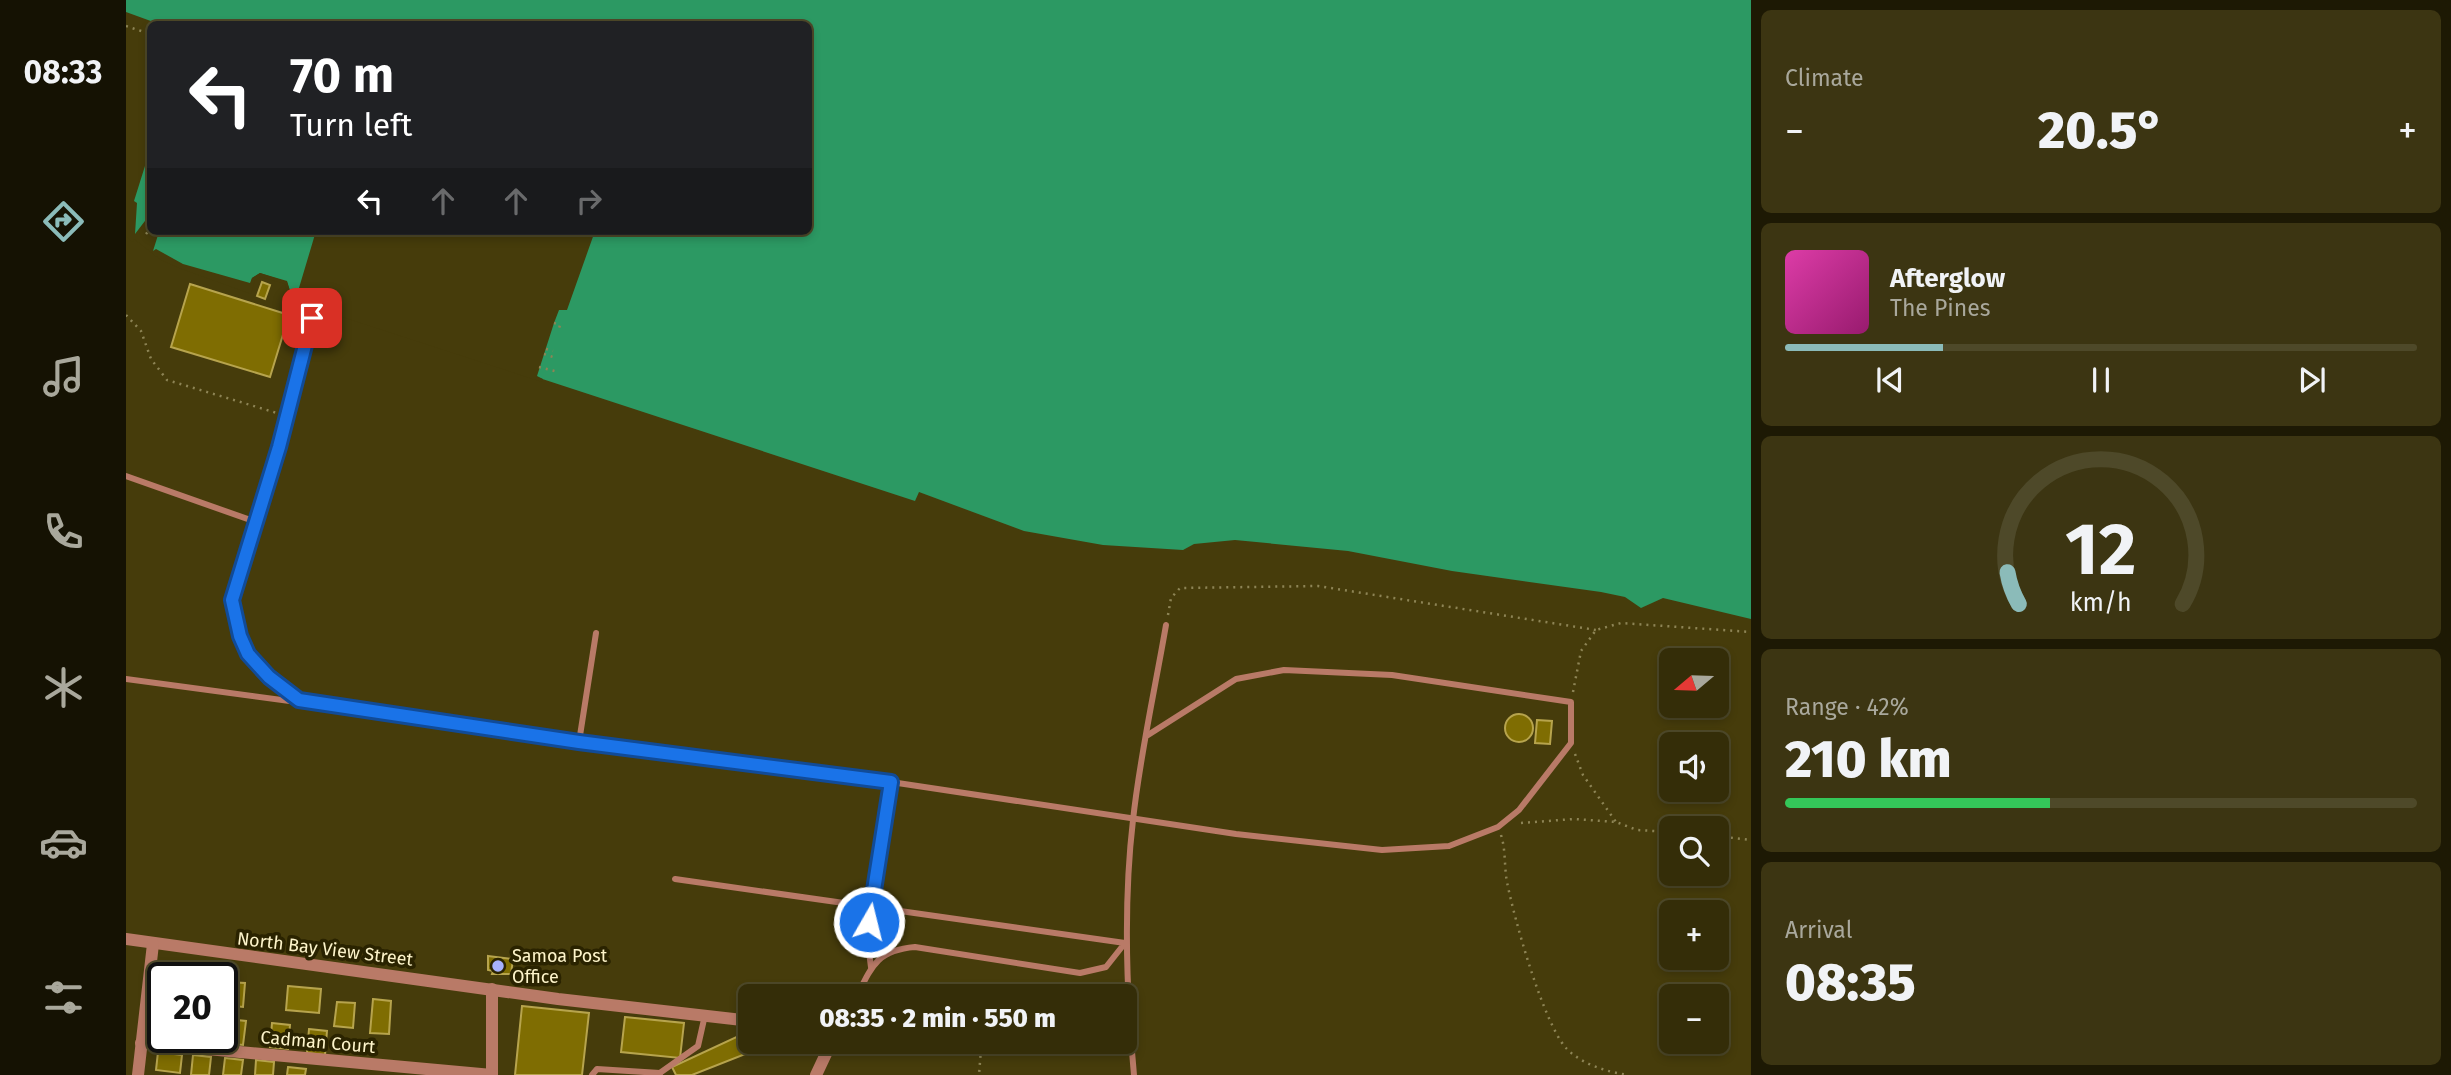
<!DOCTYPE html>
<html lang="en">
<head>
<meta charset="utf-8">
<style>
  :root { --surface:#342d08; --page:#3c3512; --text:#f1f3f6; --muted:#a9a89c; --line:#4e4929; --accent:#8bbbb9 }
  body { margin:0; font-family:"Fira Sans",sans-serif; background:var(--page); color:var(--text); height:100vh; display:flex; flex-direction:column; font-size:26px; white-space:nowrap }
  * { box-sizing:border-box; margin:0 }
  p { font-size:23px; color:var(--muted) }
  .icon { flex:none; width:38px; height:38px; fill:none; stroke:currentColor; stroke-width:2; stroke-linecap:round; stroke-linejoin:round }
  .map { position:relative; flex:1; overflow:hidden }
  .details { display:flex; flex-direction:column; gap:10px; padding:10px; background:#1d1904; width:700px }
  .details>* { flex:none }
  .hud { position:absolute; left:21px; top:21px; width:665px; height:214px; border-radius:10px; box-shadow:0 4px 10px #0003,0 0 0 2px var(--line); background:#202124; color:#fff; overflow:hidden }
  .needle { width:46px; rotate:251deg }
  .tools { position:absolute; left:1533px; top:648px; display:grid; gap:14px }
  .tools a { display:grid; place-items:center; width:70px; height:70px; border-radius:10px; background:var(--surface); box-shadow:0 4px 10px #0003,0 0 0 2px var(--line); font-size:35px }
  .speed { position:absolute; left:21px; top:962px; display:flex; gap:14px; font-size:35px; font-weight:700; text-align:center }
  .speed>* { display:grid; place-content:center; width:91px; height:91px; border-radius:50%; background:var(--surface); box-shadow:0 4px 10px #0003,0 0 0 2px var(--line); line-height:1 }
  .speed .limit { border:4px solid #111; border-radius:10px; background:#fff; color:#111 }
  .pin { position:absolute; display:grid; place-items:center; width:60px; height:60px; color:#fff; margin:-30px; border-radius:14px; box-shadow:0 4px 10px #0006 }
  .me { position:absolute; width:77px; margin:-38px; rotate:8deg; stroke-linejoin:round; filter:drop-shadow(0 0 5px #0008) }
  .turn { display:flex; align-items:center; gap:24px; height:147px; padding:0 28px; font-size:32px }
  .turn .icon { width:91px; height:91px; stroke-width:2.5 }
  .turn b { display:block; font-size:49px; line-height:60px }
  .lanes { display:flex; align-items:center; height:66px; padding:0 28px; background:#0003; justify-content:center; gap:35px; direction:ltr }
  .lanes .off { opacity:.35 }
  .big { font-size:52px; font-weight:800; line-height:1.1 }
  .details .widget { flex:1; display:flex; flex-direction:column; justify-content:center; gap:10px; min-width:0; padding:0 24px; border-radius:10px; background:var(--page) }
  .details .dial { align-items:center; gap:0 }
  .dial svg { height:182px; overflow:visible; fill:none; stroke:var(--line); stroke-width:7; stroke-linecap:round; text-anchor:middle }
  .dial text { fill:var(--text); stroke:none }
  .song { display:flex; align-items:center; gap:21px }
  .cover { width:84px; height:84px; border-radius:10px; background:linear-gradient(135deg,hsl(320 70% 55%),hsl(320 70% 35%)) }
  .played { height:7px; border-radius:4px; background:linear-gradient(90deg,var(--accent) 25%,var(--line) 25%) }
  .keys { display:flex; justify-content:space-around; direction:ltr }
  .heat { display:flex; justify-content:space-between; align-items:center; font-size:38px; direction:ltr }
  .charge { height:10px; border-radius:5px; background:linear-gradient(90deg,#34c759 42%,var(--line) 0) }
  .trip { position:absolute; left:612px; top:984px; width:399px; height:70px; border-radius:10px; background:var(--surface); box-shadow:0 4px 10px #0003,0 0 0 2px var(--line); font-weight:800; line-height:70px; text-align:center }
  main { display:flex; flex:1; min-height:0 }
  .tabs { display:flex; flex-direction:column; width:126px; justify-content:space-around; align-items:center; background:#151203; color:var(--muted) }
  .tabs .icon { width:49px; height:49px }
  .tabs .active { color:var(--accent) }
  .tabs b { font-size:32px; color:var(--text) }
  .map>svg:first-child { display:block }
</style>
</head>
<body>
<main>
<nav class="tabs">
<b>08:33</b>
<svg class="icon active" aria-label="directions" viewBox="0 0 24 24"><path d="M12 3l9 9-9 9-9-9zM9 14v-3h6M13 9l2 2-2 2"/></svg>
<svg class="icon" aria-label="music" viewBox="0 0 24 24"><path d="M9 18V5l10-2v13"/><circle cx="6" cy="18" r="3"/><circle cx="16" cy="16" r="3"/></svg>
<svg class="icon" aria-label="phone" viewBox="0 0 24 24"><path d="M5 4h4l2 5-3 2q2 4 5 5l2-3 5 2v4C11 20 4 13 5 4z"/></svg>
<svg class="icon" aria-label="climate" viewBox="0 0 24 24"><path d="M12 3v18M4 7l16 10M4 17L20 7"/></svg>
<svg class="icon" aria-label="car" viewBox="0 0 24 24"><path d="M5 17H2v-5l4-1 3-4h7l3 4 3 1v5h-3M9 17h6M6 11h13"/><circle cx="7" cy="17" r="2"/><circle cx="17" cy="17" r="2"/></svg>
<svg class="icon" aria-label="filters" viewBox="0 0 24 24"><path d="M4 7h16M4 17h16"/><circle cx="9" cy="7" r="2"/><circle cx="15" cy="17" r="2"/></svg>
</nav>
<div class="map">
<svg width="1625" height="1075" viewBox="0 0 1625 1075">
  <rect width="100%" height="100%" fill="#463c0b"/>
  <!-- water -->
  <path fill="#2c9963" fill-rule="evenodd" d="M0,0H1625V619L1537,598L1515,608L1499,597L1475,592L1326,571L1222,551L1109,540L1068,544L1057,550L977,545L898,531L793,492L789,501L166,297L161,281L134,273L126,278L123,291L32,257L0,231ZM24,24H682V231H24Z"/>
  <!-- pier -->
  <path fill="#463c0b" d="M0,12L33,24H24V150L8,201L11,203L9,234L22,217L24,209V231H43L42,237L32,235L27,251L30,249L57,264L124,283L126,278L134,273L161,282L166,297L170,298L190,231H469L441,310H433L428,323L411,376L417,379L416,382L164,300L159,284L135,277L129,280L125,294L53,268L35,260L8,239L7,242L5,241L0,236Z"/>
  <!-- building -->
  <g fill="#7f6d02" stroke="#b7a44d" stroke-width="2">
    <path d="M136,282L144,285L139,299L131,296Z"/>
    <path d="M64,284L163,315L144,377L45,347Z"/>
    <circle cx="1393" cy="728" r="14"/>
    <path d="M1411,720L1426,721L1424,744L1409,743Z"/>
    <path d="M362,956L387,959L385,974H366L367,971L362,970Z"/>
    <path d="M47,973L67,975L66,978H47Z"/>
    <path d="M101,982L119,983L117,1007L99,1005Z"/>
    <path d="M162,986L195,989L193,1013L160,1010Z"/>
    <path d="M247,999L265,1001L263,1034L244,1033Z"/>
    <path d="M211,1002L229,1003L227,1028L208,1026Z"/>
    <path d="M396,1006L463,1013L456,1075H389Z"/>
    <path d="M499,1017L558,1023L554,1058L495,1052Z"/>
    <path d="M101,1019L120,1021L117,1045L99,1043Z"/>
    <path d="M146,1023L164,1025L162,1049L144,1047Z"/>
    <path d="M183,1029L201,1031L199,1055L181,1053Z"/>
    <path d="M619,1033L627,1051L566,1075H550L546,1067Z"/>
    <path d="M69,1038H87V1044L69,1042Z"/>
    <path d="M32,1052L56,1055L54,1073L30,1070Z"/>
    <path d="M67,1055L85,1057L83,1075H65Z"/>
    <path d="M99,1058L117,1060L115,1075H97Z"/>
    <path d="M130,1060L148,1062L147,1075H129Z"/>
    <path d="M162,1067L180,1069L179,1075H161Z"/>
  </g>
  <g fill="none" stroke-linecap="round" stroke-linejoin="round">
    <!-- path -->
    <g stroke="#8d8455" stroke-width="2.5" stroke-dasharray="2 5" stroke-linecap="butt">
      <path d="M0,26L24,34"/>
      <path d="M20,183L24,168"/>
      <path d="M20,212L24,213"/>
      <path d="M20,234L24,229"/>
      <path d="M0,315L15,331L25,359L41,380L151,413"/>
      <path d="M428,323L434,325L432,332"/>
      <path d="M420,349L427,351"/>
      <path d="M418,354L427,357"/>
      <path d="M413,367L432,372"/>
      <path d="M1042,615L1045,598L1054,588L1192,586L1470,630"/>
      <path d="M1447,692L1455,651L1470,630L1495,623L1625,632"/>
      <path d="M1449,754L1457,775L1490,822"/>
      <path d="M1395,823L1448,819L1490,822L1511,830L1545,832"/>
      <path d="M1375,835C1380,851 1378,866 1381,882C1388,918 1417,1022 1440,1048C1455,1064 1481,1072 1502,1075"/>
      <path d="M1591,836L1625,840"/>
      <path d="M799,1046L855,1049L853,1075"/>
    </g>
    <!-- lane -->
    <g stroke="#b97a67" stroke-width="6">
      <path d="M0,476L130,522"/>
      <path d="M0,679L765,782L1110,834L1256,850L1323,846L1372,827L1393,810L1445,743V702L1266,675L1158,670L1110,679L1022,735"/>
      <path d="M172,699C135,672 111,647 106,600L153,447L186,318"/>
      <path d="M453,742L470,633"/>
      <path d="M549,879L999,943L980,967L954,973L789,947C752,950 746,965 731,996"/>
      <path d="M745,967L741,937L765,782"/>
      <path d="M466,1075L471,1069L534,1073"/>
      <path d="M531,1075L572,1046L579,1015"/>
      <path d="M1008,1075C1000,989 997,905 1007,820C1014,755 1029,689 1040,625"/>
    </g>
    <!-- street -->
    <g stroke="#b97a67" stroke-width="12">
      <path d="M0,939L432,999L625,1021"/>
      <path d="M366,989V1075"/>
      <path d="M15,1043L366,1075"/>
      <path d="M12,1075L27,944"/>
      <path d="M690,1075L706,1041"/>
    </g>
  </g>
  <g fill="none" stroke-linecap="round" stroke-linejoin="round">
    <defs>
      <path id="route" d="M186,318L153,447L106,600L114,636L122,654L143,677L173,700L453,742L765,782L743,922"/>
    </defs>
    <!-- route casing -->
    <use href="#route" stroke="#114b97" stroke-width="18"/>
    <!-- route -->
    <use href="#route" stroke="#1a73e8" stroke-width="12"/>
  </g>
  <!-- markers -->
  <circle fill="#a6b1fc" stroke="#2a2300" stroke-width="2.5" cx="372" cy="966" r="7"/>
  <g text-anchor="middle" stroke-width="7" stroke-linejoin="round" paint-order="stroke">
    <!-- street labels -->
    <g font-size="18" fill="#fdf4ca" stroke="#2a2300">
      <text transform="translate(199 949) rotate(7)" y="6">North Bay View Street</text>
      <text transform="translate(192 1042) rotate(5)" y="6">Cadman Court</text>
    </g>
    <!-- poi labels -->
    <g font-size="18" fill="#fdf4ca" stroke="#2a2300" text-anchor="start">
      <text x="386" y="962">Samoa Post<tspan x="386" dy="21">Office</tspan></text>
    </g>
  </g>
</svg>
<div class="tools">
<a><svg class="needle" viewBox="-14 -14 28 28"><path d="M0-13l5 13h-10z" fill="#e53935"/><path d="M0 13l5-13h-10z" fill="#a9a89c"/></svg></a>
<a><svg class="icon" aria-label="sound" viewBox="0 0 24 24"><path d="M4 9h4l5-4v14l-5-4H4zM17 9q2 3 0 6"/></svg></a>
<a><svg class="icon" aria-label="search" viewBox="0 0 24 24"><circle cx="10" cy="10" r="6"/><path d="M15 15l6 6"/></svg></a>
<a>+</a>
<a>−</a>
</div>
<div class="speed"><div class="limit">20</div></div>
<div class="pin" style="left:186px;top:318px;background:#d93025"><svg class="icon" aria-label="arrive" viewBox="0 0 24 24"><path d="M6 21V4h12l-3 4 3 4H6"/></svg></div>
<svg class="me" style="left:743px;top:922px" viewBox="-20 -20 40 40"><circle r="17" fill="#1a73e8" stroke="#fff" stroke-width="3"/><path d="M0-11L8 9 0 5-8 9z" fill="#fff"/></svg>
<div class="trip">08:35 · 2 min · 550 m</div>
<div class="hud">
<div class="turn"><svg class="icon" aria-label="left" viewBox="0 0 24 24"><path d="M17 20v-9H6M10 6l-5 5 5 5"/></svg><div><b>70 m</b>Turn left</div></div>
<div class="lanes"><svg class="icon" aria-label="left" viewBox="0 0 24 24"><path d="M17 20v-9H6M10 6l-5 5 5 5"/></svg><svg class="icon off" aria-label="ahead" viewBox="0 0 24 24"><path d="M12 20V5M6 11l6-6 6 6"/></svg><svg class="icon off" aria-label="ahead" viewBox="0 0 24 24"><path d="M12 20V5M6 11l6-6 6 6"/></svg><svg class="icon off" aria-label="right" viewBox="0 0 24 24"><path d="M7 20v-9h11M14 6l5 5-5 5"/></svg></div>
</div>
</div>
<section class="details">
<div class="widget"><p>Climate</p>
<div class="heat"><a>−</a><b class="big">20.5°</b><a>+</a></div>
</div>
<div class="widget">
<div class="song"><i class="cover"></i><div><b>Afterglow</b><p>The Pines</p></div></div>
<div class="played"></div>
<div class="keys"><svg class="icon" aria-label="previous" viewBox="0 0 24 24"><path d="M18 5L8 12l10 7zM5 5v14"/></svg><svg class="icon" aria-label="pause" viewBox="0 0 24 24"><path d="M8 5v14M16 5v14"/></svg><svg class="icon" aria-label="next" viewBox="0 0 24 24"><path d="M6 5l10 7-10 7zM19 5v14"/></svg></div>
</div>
<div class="widget dial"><svg viewBox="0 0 100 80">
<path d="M14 69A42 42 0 1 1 86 69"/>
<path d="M14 69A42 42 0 0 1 9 55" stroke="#8bbbb9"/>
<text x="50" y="56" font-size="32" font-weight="700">12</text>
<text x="50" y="72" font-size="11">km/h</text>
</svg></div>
<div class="widget"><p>Range · 42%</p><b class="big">210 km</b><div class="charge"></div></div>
<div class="widget"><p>Arrival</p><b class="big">08:35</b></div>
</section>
</main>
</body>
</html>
